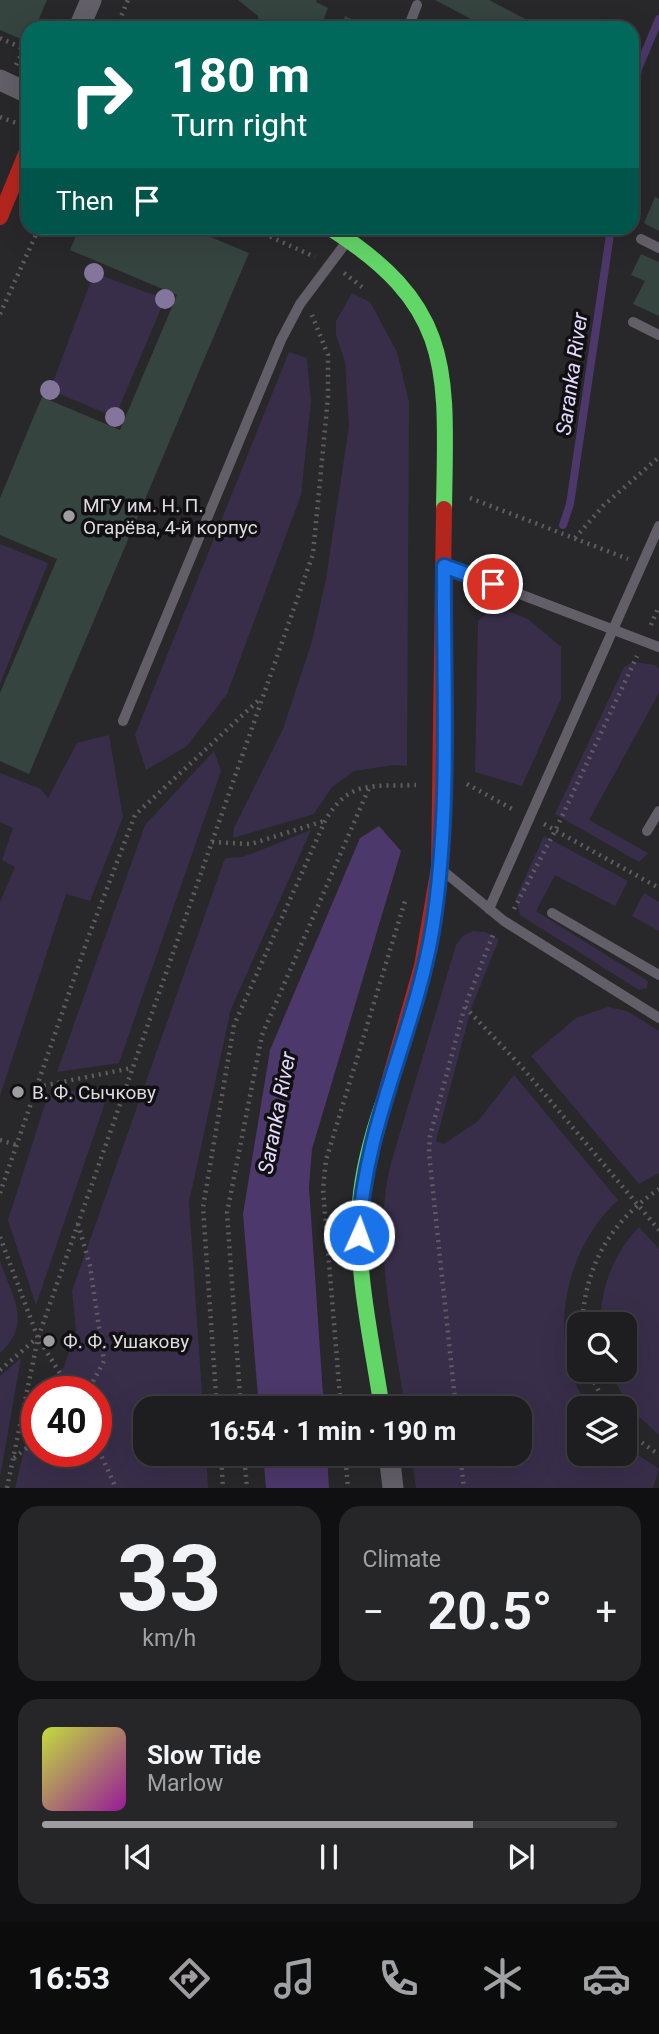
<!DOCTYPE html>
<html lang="en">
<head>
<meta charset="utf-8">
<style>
  :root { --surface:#1e1d20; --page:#262629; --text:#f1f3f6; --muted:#a1a2a5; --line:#3c3b3e; --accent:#9e9ca0 }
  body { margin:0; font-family:Roboto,sans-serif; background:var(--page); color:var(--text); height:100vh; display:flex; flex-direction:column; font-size:26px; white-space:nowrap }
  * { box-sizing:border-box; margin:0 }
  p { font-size:23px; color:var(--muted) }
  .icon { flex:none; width:38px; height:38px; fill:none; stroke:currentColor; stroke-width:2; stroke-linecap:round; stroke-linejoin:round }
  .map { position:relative; height:1488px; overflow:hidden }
  .side { display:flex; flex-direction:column; gap:18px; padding:18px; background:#101012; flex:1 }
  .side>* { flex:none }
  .guide { position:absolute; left:21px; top:21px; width:618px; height:214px; border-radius:21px; box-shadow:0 7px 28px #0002,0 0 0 2px var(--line); background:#00695c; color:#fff; overflow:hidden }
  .tools { position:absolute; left:567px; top:1312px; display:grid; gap:14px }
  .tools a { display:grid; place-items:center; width:70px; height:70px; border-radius:14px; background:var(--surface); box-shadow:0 7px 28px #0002,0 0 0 2px var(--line); font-size:35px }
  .speed { position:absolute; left:21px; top:1376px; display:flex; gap:14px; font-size:35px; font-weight:700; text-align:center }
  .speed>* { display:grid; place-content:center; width:91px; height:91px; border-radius:50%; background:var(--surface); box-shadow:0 7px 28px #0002,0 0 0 2px var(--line); line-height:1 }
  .speed .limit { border:10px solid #d22; background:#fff; color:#111 }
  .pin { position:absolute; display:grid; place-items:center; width:60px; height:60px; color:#fff; margin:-30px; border:4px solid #fff; border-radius:50%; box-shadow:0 2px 7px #0007 }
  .me { position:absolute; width:77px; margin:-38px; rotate:2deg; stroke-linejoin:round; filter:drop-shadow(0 0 5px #0008) }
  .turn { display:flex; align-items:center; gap:24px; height:147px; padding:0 35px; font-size:32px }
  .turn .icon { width:91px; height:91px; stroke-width:2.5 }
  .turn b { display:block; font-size:49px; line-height:60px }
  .then { display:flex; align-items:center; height:66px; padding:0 35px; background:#0003; gap:14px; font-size:26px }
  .big { font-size:52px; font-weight:700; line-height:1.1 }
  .side .card { flex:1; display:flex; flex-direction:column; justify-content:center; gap:10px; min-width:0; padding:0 24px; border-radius:21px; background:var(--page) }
  .side .dial { align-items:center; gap:0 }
  .dial b { font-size:91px; line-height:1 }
  .song { display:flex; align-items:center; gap:21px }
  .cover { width:84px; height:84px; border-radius:10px; background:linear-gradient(135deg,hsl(70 70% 55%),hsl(300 70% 35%)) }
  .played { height:7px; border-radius:4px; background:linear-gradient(90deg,var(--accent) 75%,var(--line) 75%) }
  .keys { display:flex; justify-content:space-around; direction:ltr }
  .heat { display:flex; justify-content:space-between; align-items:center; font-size:38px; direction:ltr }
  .side .tiles { flex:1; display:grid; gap:18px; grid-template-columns:1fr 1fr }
  .card:last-child { grid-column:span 2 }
  .trip { position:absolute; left:133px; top:1396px; width:399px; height:70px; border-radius:21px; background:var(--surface); box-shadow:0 7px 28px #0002,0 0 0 2px var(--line); font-weight:700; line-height:70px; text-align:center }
  .menu { display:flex; height:112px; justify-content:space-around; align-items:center; background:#0c0c0d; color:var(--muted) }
  .menu .icon { width:49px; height:49px }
  .menu .on { color:var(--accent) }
  .menu b { font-size:32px; color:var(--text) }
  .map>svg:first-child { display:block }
</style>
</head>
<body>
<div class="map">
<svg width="659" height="1488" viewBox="0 0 659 1488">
  <rect width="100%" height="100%" fill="#28272a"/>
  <!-- green -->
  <g fill="#382e4a">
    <path d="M94,273L165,299L115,417L50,390Z"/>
    <path d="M352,293L370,302L397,352L409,402L407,766L394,765L354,771L332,787L314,814L233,838L234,828L283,729L312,641L326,579L349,426L345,362L336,335V321Z"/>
    <path d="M289,352L307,358L311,402L301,495L227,694L187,746L146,770L135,735Z"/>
    <path d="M0,544L48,563L0,684Z"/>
    <path d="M495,606L528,619L561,647V699L522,786L475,772L478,621Z"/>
    <path d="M633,662L655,665L659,669V693L589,820L648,853L639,862L555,814L624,667Z"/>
    <path d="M109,735L123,817L90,901L66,894L0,1096V902L15,867L2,860L13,828L0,822V773L41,789L48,798L77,743Z"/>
    <path d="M214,751L221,771L119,1063L57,1072L145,825Z"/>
    <path d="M311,830L231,1009L189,1202L203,1409H145V1454H206L208,1488H15L37,1395V1451H96V1391H38L64,1367L76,1330L72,1291L225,858L243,857Z"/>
    <path d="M544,836L628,881L615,906L555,875L536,911L643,978L648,981L647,988L639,990L520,915L516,898Z"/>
    <path d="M644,893L659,902V931L632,916Z"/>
    <path d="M473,931L485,932L499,939L471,1009L436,1141L444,1144L478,1121L514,1075L618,1200C563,1250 544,1346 590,1409H579V1454H625V1446L659,1469L653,1488H416L411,1454H520V1409H405C394,1328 371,1243 391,1163L456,945L463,936Z"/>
    <path d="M608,1007L627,1011L659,1031V1173L639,1184L531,1056L576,1018Z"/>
    <path d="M111,1085L36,1305L8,1220L48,1095Z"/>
    <path d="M639,1227L659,1249V1435L631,1409L609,1371L625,1370V1325H600C601,1287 613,1254 639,1227Z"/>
    <path d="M0,1261C12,1297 33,1323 0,1353Z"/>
    <path d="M21,1358L0,1477V1376Z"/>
  </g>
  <!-- water -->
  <g fill="#4c386b">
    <path d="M379,826L401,851L312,1149L309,1187L324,1409H259L243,1214L270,1050L360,838Z"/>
    <path d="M263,1454H327L329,1488H266Z"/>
  </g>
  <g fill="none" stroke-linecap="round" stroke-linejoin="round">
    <!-- stream -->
    <g stroke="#4c386b" stroke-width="8">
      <path d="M632,104L638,69L659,19"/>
      <path d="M563,525L570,504L611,228"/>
    </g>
  </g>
  <!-- building -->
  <g fill="#36443f">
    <path d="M0,0H47L35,28H28V42L0,30Z"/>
    <path d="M238,0H317L316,2L328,8L320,28H261L258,16Z"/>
    <path d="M435,0H489L533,23L531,28H488Z"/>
    <path d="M345,16L371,28H340Z"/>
    <path d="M655,197L659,199V231L644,223Z"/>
    <path d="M79,228H189L249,253L29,774L0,761V693L57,559L0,535V498L42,397L120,430L177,295L70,250Z"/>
    <path d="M641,254L659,262V316L633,304L645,281L631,275Z"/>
  </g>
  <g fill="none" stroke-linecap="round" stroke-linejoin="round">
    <!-- path -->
    <g stroke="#5e5d61" stroke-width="4.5" stroke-dasharray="2 5" stroke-linecap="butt">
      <path d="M116,28L128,0"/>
      <path d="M0,38L24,49"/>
      <path d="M16,65L24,49L28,50"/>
      <path d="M0,117L19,124"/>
      <path d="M251,228L315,257"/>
      <path d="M344,273L362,287"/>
      <path d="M0,314L39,228"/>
      <path d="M470,498L628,559"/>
      <path d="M575,538L603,506L659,457"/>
      <path d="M651,625L659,606"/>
      <path d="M467,784L514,810"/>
      <path d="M544,824L659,888"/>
      <path d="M212,842L251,844L324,821"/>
      <path d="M514,909L556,829L637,656"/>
      <path d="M465,1007L521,1066L659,1230"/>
      <path d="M37,1087L132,1068"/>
      <path d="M0,1140L16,1145"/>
      <path d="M0,1193L88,938L135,815L261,698"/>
      <path d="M78,1224L90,1266L104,1361L88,1391"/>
      <path d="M0,1237L38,1338L71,1391"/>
      <path d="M582,1325C585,1266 610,1222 659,1189"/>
      <path d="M0,1370L37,1338"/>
      <path d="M588,1370L608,1409"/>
      <path d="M217,1409L203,1207L234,1025L325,821C349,779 373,787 416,785"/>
      <path d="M241,1409L227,1213L262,1035L369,788"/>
      <path d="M341,1409L323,1189L326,1160L405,901"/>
      <path d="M456,1409L429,1153L430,1136L465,1006L493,935"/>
      <path d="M625,1430L659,1455"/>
      <path d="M96,1444L116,1488"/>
      <path d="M221,1454L223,1488"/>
      <path d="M244,1454L247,1488"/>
      <path d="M345,1454L348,1488"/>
      <path d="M460,1454L464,1488"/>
      <path d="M14,1458L37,1440"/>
      <path d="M7,1488L38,1338L313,554L328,397V355L312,315"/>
    </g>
    <!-- lane -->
    <g stroke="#635f68" stroke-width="10">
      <path d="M408,28L417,5"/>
      <path d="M641,239L659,248"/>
      <path d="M633,322L659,335"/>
      <path d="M446,566L659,647"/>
      <path d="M123,721L281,340L300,304L348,240"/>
      <path d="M647,831L659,811"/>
      <path d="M442,870L504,921L659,1018"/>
      <path d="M489,909L659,526"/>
      <path d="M552,913L659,975"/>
    </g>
    <!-- street -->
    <g stroke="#635f68" stroke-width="21">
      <path d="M79,28L91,0"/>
      <path d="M0,80L28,93"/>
      <path d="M389,1454L393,1488"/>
    </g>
    <!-- fast -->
    <g stroke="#63d668" stroke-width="16">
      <path d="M330,228C456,308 446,372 444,509"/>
      <path d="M382,1409C372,1341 355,1271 360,1202C363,1168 372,1135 383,1103"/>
    </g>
    <!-- jam -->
    <g stroke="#b3261e" stroke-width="16">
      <path d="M0,217L28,149"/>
      <path d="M383,1103L422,966L439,867L444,509"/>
    </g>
  </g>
  <!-- trees -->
  <g fill="#83759c">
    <circle cx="94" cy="273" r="10"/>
    <circle cx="165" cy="299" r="10"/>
    <circle cx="50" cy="390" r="10"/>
    <circle cx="115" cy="417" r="10"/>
  </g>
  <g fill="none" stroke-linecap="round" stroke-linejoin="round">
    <defs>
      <path id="route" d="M359,1235C363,1127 416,1031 433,926C451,808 443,685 444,566L493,584"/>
    </defs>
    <!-- route casing -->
    <use href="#route" stroke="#114b97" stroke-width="18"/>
    <!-- route -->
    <use href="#route" stroke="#1a73e8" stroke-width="12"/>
  </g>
  <!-- markers -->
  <g fill="#9e9ca0" stroke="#100f12" stroke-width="2.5">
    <circle cx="69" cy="516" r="7"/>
    <circle cx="18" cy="1092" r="7"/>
    <circle cx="49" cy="1341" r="7"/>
  </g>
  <g text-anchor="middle" stroke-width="7" stroke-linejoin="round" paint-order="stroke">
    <!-- poi labels -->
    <g font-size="19" fill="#dddbdf" stroke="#100f12" text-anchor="start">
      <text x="83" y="512">МГУ им. Н. П.<tspan x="83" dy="22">Огарёва, 4-й корпус</tspan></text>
      <text x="32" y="1099">В. Ф. Сычкову</text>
      <text x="63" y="1348">Ф. Ф. Ушакову</text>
    </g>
    <!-- water labels -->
    <g font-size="21" font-style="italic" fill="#e5d9fc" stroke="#100f12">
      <text transform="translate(572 374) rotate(-82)" y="7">Saranka River</text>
      <text transform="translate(277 1113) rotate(-79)" y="7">Saranka River</text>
    </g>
  </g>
</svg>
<div class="tools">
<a><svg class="icon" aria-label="search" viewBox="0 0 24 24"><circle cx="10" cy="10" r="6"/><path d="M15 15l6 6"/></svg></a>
<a><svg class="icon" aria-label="layers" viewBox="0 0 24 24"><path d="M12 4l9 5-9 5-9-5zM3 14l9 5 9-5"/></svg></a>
</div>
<div class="speed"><div class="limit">40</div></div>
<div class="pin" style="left:493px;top:584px;background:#d93025"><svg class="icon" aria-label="arrive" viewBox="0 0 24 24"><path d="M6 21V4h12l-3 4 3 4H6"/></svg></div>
<svg class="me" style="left:359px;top:1235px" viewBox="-20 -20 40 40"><circle r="17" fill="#1a73e8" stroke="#fff" stroke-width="3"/><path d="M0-11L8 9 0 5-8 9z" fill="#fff"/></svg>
<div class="trip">16:54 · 1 min · 190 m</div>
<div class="guide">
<div class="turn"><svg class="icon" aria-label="right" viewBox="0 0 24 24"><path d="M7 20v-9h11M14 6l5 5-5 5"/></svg><div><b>180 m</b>Turn right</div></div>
<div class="then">Then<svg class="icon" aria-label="arrive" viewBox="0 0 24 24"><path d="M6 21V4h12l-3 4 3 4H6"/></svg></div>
</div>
</div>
<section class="side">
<div class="tiles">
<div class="card dial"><b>33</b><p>km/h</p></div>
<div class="card"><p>Climate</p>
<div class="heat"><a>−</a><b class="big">20.5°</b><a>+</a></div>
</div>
<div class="card">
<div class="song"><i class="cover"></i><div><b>Slow Tide</b><p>Marlow</p></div></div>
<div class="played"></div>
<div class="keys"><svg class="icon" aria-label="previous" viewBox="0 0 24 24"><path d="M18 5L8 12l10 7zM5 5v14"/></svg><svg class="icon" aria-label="pause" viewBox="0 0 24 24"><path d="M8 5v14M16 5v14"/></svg><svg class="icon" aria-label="next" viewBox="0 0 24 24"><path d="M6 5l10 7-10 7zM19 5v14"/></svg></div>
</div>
</div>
</section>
<nav class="menu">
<b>16:53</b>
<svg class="icon on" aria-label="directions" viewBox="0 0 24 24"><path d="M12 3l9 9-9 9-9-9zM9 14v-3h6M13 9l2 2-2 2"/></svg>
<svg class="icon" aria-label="music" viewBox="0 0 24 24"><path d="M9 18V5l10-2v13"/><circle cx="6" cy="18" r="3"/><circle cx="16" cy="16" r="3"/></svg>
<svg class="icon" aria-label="phone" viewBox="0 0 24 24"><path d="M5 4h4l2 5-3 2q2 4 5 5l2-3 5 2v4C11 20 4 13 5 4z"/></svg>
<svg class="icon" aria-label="climate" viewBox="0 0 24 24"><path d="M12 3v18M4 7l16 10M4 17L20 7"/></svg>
<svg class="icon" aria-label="car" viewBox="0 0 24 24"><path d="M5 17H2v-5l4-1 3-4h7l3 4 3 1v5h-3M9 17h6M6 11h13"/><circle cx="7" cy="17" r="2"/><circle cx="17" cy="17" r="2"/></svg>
</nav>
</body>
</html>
